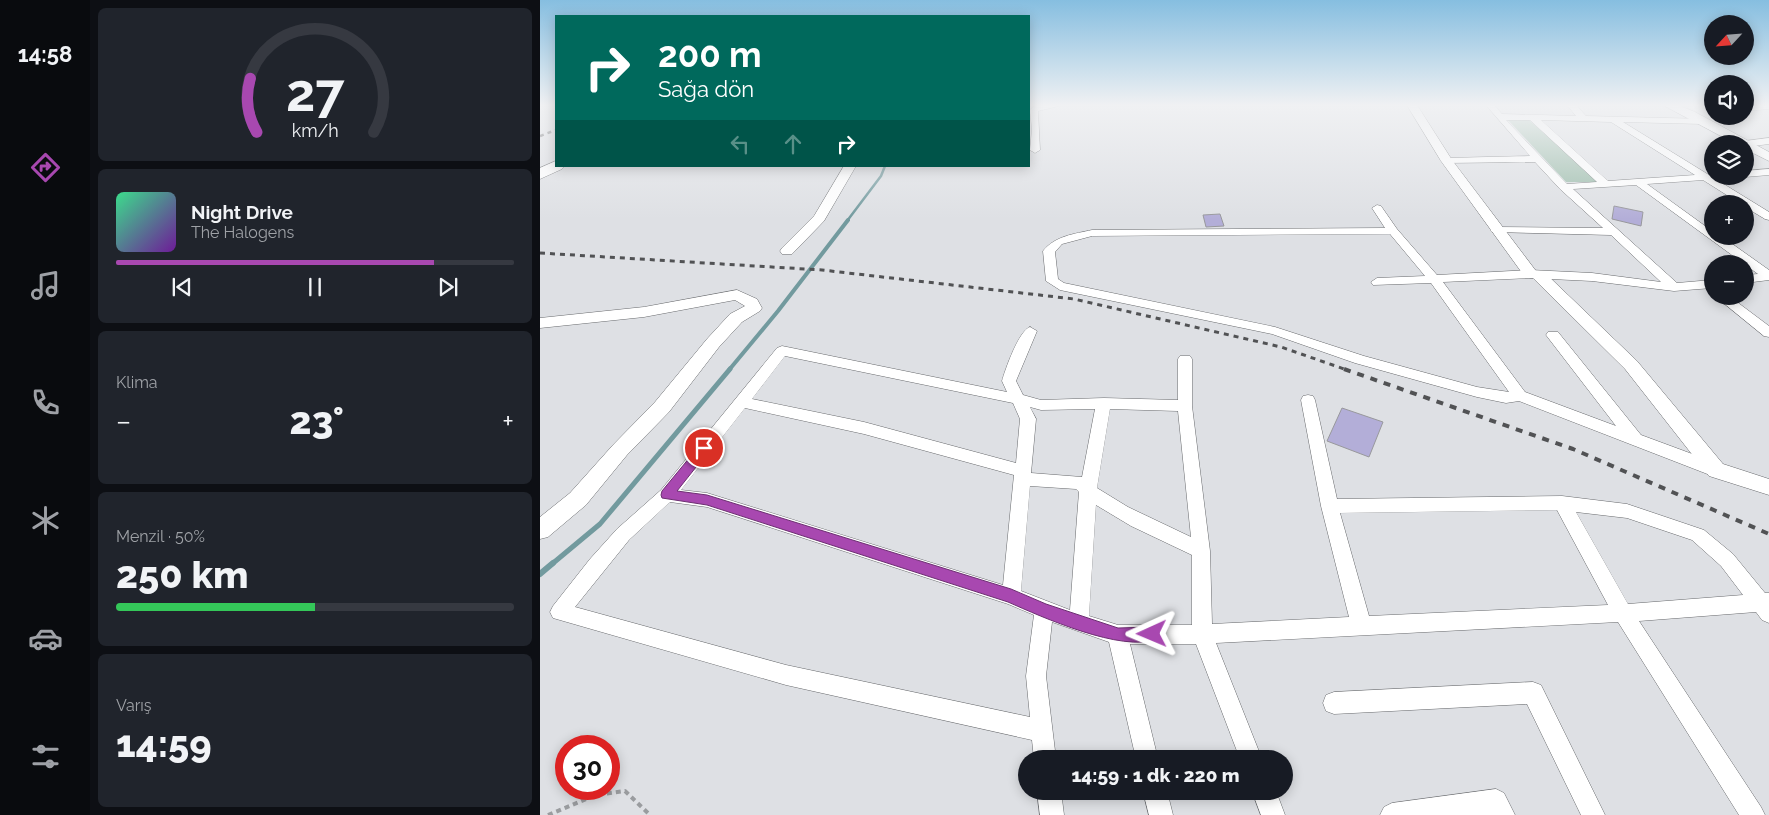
<!DOCTYPE html>
<html lang="tr">
<head>
<meta charset="utf-8">
<style>
  :root { --surface:#171b24; --page:#20242c; --text:#f1f3f6; --muted:#9ea1a6; --line:#363941; --accent:#a848b0 }
  body { margin:0; font-family:Raleway,sans-serif; background:var(--page); color:var(--text); height:100vh; display:flex; flex-direction:column; font-size:19px; white-space:nowrap }
  * { box-sizing:border-box; margin:0 }
  p { font-size:16px; color:var(--muted) }
  .icon { flex:none; width:28px; height:28px; fill:none; stroke:currentColor; stroke-width:2; stroke-linecap:round; stroke-linejoin:round }
  .map { position:relative; flex:1; overflow:hidden }
  .sheet { display:flex; flex-direction:column; gap:8px; padding:8px; background:#0d0f14; width:450px }
  .sheet>* { flex:none }
  .banner { position:absolute; left:15px; top:15px; width:475px; height:152px; border-radius:0px; box-shadow:0 2px 12px #0003; background:#00695c; color:#fff; overflow:hidden }
  .needle { width:32px; rotate:244deg }
  .fabs { position:absolute; left:1164px; top:15px; display:grid; gap:10px }
  .fabs a { display:grid; place-items:center; width:50px; height:50px; border-radius:50%; background:var(--surface); box-shadow:0 2px 12px #0003; font-size:25px }
  .speed { position:absolute; left:15px; top:735px; display:flex; gap:10px; font-size:25px; font-weight:700; text-align:center }
  .speed>* { display:grid; place-content:center; width:65px; height:65px; border-radius:50%; background:var(--surface); box-shadow:0 2px 12px #0003; line-height:1 }
  .speed .limit { border:8px solid #d22; background:#fff; color:#111 }
  .pin { position:absolute; display:grid; place-items:center; width:42px; height:42px; color:#fff; margin:-21px; border:2px solid #fff; border-radius:50%; box-shadow:0 1px 5px #0007 }
  .me { position:absolute; width:55px; margin:-28px; rotate:269deg; stroke-linejoin:round; filter:drop-shadow(0 0 4px #0008) }
  .turn { display:flex; align-items:center; gap:18px; height:105px; padding:0 20px; font-size:22px }
  .turn .icon { width:65px; height:65px; stroke-width:2.5 }
  .turn b { display:block; font-size:35px; line-height:42px }
  .lanes { display:flex; align-items:center; height:48px; padding:0 20px; background:#0003; justify-content:center; gap:25px; direction:ltr }
  .lanes .off { opacity:.35 }
  .big { font-size:38px; font-weight:800; line-height:1.1 }
  .sheet .card { flex:1; display:flex; flex-direction:column; justify-content:center; gap:8px; min-width:0; padding:0 18px; border-radius:8px; background:var(--page) }
  .sheet .dial { align-items:center; gap:0 }
  .dial svg { height:130px; overflow:visible; fill:none; stroke:var(--line); stroke-width:7; stroke-linecap:round; text-anchor:middle }
  .dial text { fill:var(--text); stroke:none }
  .song { display:flex; align-items:center; gap:15px }
  .cover { width:60px; height:60px; border-radius:8px; background:linear-gradient(135deg,hsl(150 70% 55%),hsl(280 70% 35%)) }
  .played { height:5px; border-radius:2px; background:linear-gradient(90deg,var(--accent) 80%,var(--line) 80%) }
  .keys { display:flex; justify-content:space-around; direction:ltr }
  .heat { display:flex; justify-content:space-between; align-items:center; font-size:28px; direction:ltr }
  .charge { height:8px; border-radius:4px; background:linear-gradient(90deg,#34c759 50%,var(--line) 0) }
  .trip { position:absolute; left:478px; top:750px; width:275px; height:50px; border-radius:25px; background:var(--surface); box-shadow:0 2px 12px #0003; font-weight:800; line-height:50px; text-align:center }
  main { display:flex; flex:1; min-height:0 }
  .dock { display:flex; flex-direction:column; width:90px; justify-content:space-around; align-items:center; background:#090b0e; color:var(--muted) }
  .dock .icon { width:35px; height:35px }
  .dock .on { color:var(--accent) }
  .dock b { font-size:22px; color:var(--text) }
  .map>svg:first-child { display:block }
</style>
</head>
<body>
<main>
<nav class="dock">
<b>14:58</b>
<svg class="icon on" aria-label="directions" viewBox="0 0 24 24"><path d="M12 3l9 9-9 9-9-9zM9 14v-3h6M13 9l2 2-2 2"/></svg>
<svg class="icon" aria-label="music" viewBox="0 0 24 24"><path d="M9 18V5l10-2v13"/><circle cx="6" cy="18" r="3"/><circle cx="16" cy="16" r="3"/></svg>
<svg class="icon" aria-label="phone" viewBox="0 0 24 24"><path d="M5 4h4l2 5-3 2q2 4 5 5l2-3 5 2v4C11 20 4 13 5 4z"/></svg>
<svg class="icon" aria-label="climate" viewBox="0 0 24 24"><path d="M12 3v18M4 7l16 10M4 17L20 7"/></svg>
<svg class="icon" aria-label="car" viewBox="0 0 24 24"><path d="M5 17H2v-5l4-1 3-4h7l3 4 3 1v5h-3M9 17h6M6 11h13"/><circle cx="7" cy="17" r="2"/><circle cx="17" cy="17" r="2"/></svg>
<svg class="icon" aria-label="filters" viewBox="0 0 24 24"><path d="M4 7h16M4 17h16"/><circle cx="9" cy="7" r="2"/><circle cx="15" cy="17" r="2"/></svg>
</nav>
<section class="sheet">
<div class="card dial"><svg viewBox="0 0 100 80">
<path d="M14 69A42 42 0 1 1 86 69"/>
<path d="M14 69A42 42 0 0 1 10 36" stroke="#a848b0"/>
<text x="50" y="56" font-size="32" font-weight="700">27</text>
<text x="50" y="72" font-size="11">km/h</text>
</svg></div>
<div class="card">
<div class="song"><i class="cover"></i><div><b>Night Drive</b><p>The Halogens</p></div></div>
<div class="played"></div>
<div class="keys"><svg class="icon" aria-label="previous" viewBox="0 0 24 24"><path d="M18 5L8 12l10 7zM5 5v14"/></svg><svg class="icon" aria-label="pause" viewBox="0 0 24 24"><path d="M8 5v14M16 5v14"/></svg><svg class="icon" aria-label="next" viewBox="0 0 24 24"><path d="M6 5l10 7-10 7zM19 5v14"/></svg></div>
</div>
<div class="card"><p>Klima</p>
<div class="heat"><a>−</a><b class="big">23°</b><a>+</a></div>
</div>
<div class="card"><p>Menzil · 50%</p><b class="big">250 km</b><div class="charge"></div></div>
<div class="card"><p>Varış</p><b class="big">14:59</b></div>
</section>
<div class="map">
<svg width="1229" height="815" viewBox="0 0 1229 815">
  <rect width="100%" height="100%" fill="#dee0e4"/>
  <!-- green -->
  <path fill="#9dbdac" d="M968,120H989L1059,182H1026Z"/>
  <g fill="none" stroke-linecap="round" stroke-linejoin="round">
    <!-- stream-far3 -->
    <path stroke="#729a9e" stroke-width="2.5" d="M307,221L341,176L345,166"/>
    <!-- stream-far2 -->
    <path stroke="#729a9e" stroke-width="4" d="M189,370L238,311L308,220"/>
    <!-- stream-far1 -->
    <path stroke="#729a9e" stroke-width="5" d="M12,564L60,524L190,369"/>
    <!-- stream -->
    <path stroke="#729a9e" stroke-width="6" d="M0,574L13,563"/>
  </g>
  <!-- building -->
  <g fill="#b3aed8" stroke="#98989c">
    <path d="M1074,206L1103,212L1101,226L1072,219Z"/>
    <path d="M680,214L684,226L666,227L663,215Z"/>
    <path d="M802,408L843,422L829,457L787,441Z"/>
  </g>
  <g fill="none" stroke-linecap="round" stroke-linejoin="round">
    <defs>
      <g id="minor">
        <path d="M496,105H523L498,111L500,150L495,153L490,150L492,129L490,110Z"/>
        <path d="M946,105H954L962,114L1036,116L1027,105H1036L1046,116L1166,119L1167,121L1163,124L1083,122L1229,212V220L1225,219L1205,207V204H1201L1163,180L1107,184L1172,231V236H1181L1229,270V280L1205,283V275L1218,274L1096,185L1033,189L1137,283L1172,280V288L1134,291L1052,281L990,278L903,282L985,392L1076,426L1006,335L1008,332H1018L1101,435L1182,465L1184,470L1182,475L1176,476L1170,475L979,401L966,403L937,397L815,363L732,334L520,290L506,281L503,251C515,236 534,234 552,230L845,228L832,208L837,205L841,206L857,229L897,275L990,270L1052,273L1121,282L1071,235L952,232L950,230L956,227L1063,228L1020,189L995,162L904,163V159L907,158L990,156ZM966,120H990L1057,182L1027,184ZM1001,120L1071,122L1155,175L1068,181ZM850,234L885,276L837,278L831,282L833,285L891,283L969,392L937,387L824,356L735,327L524,283L518,279L515,252L522,244L552,236Z"/>
        <path d="M1205,105H1229V109L1205,111Z"/>
        <path d="M1229,138V144L1205,147V144H1201L1205,141Z"/>
        <path d="M1229,169V175L1205,177L1202,176H1205V171Z"/>
        <path d="M1175,296H1189L1229,326V337L1224,336Z"/>
        <path d="M490,327L497,331L476,381L483,395L501,400L564,398L638,400V359L640,356H650L652,359V406L670,551L672,624L809,617L781,506L761,400L763,396L768,395L773,396L775,400L797,499L1022,496L1087,504L1164,530L1193,554L1225,593H1229V623L1222,620L1216,612L1099,621L1221,807L1225,815H1199L1078,622L676,643L722,759H700L656,644H590L618,759H596L569,642L512,622L506,676L516,759H494L492,740L246,685L13,618L10,612L13,606L50,559L77,529L121,490L237,348L242,346L467,392L462,381C465,370 479,330 490,327ZM245,356L473,403L480,419L476,463L324,422L212,399ZM490,407L501,410L555,409L542,477L491,473L496,419ZM205,408L324,434L474,475L463,585L167,493L141,490ZM570,409L638,411L651,537L588,507L557,488ZM490,486L536,489L539,492L530,610L481,591ZM130,502L167,507L468,604L494,615L486,676L490,717L246,665L35,607L89,540ZM556,505L591,526L652,555V625H578L549,616ZM1017,510L1068,605L829,616L800,513ZM1036,512L1087,518L1152,540L1181,566L1203,595L1088,604Z"/>
        <path d="M993,682L1001,685L1065,815H1041L987,704L794,714L786,711L783,703L786,695L794,692Z"/>
        <path d="M956,789L964,793L975,815H840L844,807L852,803Z"/>
        <path d="M497,791H521L524,815H500Z"/>
        <path d="M603,791H627L633,815H609Z"/>
        <path d="M712,791H736L745,815H721Z"/>
      </g>
      <g id="tertiary">
        <path d="M867,105H877L912,160L996,271L1004,272L1097,361L1183,464L1229,479V495L1169,476L1085,369L993,278L985,277L901,161Z"/>
        <path d="M1123,105H1138L1155,112L1229,152V161L1205,149V144H1196Z"/>
        <path d="M304,166H316L284,221L252,254H242L240,251L242,248L274,216Z"/>
        <path d="M197,290L217,299L222,308L220,311L202,322L179,347L129,412L87,455L46,505L8,537L0,539V517L30,493L73,445L115,402L167,339L190,314L205,306L195,300L104,317L0,328V318L104,307Z"/>
      </g>
      <path id="trunk" d="M16,161V166H24L22,169L0,179V168Z"/>
    </defs>
    <!-- minor casing -->
    <use href="#minor" stroke="#686a6d" stroke-width="1"/>
    <!-- tertiary casing -->
    <use href="#tertiary" stroke="#686a6d" stroke-width="1"/>
    <!-- trunk casing -->
    <use href="#trunk" stroke="#686a6d" stroke-width="1"/>
    <!-- path -->
    <path stroke="#9a9c9f" stroke-width="4" stroke-dasharray="5 4" stroke-linecap="butt" d="M8,815L56,795L85,791L110,815"/>
    <!-- minor -->
    <use href="#minor" fill="#fff" fill-rule="evenodd"/>
    <!-- tertiary -->
    <use href="#tertiary" fill="#fff" fill-rule="evenodd"/>
    <!-- trunk -->
    <use href="#trunk" fill="#fff" fill-rule="evenodd"/>
    <!-- rail-far2 -->
    <path stroke="#515254" stroke-width="2.5" stroke-dasharray="4 4" stroke-linecap="butt" d="M0,136L16,130"/>
    <!-- rail-far1 -->
    <path stroke="#515254" stroke-width="3" stroke-dasharray="5 5" stroke-linecap="butt" d="M0,253L282,270L534,299L741,347L807,370"/>
    <!-- rail -->
    <path stroke="#515254" stroke-width="4" stroke-dasharray="7 7" stroke-linecap="butt" d="M804,369L1033,449L1229,534"/>
  </g>
  <!-- sky -->
  <linearGradient id="sky" x2="0" y2="1"><stop stop-color="#86bee0"/><stop offset="0.48" stop-color="#f0f1f3"/><stop offset="1" stop-color="#f0f1f3" stop-opacity="0"/></linearGradient>
  <rect width="1229" height="219" fill="url(#sky)"/>
  <!-- route -->
  <path fill="#a848b0" stroke="#6d2f72" d="M164,444L168,445L170,448L168,452L137,491L167,495L471,589L506,604L578,628L612,627L617,629L619,634L617,639C582,653 502,617 468,602L167,505L122,498L121,495L122,491L160,445Z"/>
</svg>
<div class="fabs">
<a><svg class="needle" viewBox="-14 -14 28 28"><path d="M0-13l5 13h-10z" fill="#e53935"/><path d="M0 13l5-13h-10z" fill="#9ea1a6"/></svg></a>
<a><svg class="icon" aria-label="sound" viewBox="0 0 24 24"><path d="M4 9h4l5-4v14l-5-4H4zM17 9q2 3 0 6"/></svg></a>
<a><svg class="icon" aria-label="layers" viewBox="0 0 24 24"><path d="M12 4l9 5-9 5-9-5zM3 14l9 5 9-5"/></svg></a>
<a>+</a>
<a>−</a>
</div>
<div class="speed"><div class="limit">30</div></div>
<div class="pin" style="left:164px;top:448px;background:#d93025"><svg class="icon" aria-label="arrive" viewBox="0 0 24 24"><path d="M6 21V4h12l-3 4 3 4H6"/></svg></div>
<svg class="me" style="left:612px;top:634px" viewBox="-20 -20 40 40"><path d="M0-17L14 15 0 8-14 15z" fill="#a848b0" stroke="#fff" stroke-width="4"/></svg>
<div class="trip">14:59 · 1 dk · 220 m</div>
<div class="banner">
<div class="turn"><svg class="icon" aria-label="right" viewBox="0 0 24 24"><path d="M7 20v-9h11M14 6l5 5-5 5"/></svg><div><b>200 m</b>Sağa dön</div></div>
<div class="lanes"><svg class="icon off" aria-label="left" viewBox="0 0 24 24"><path d="M17 20v-9H6M10 6l-5 5 5 5"/></svg><svg class="icon off" aria-label="ahead" viewBox="0 0 24 24"><path d="M12 20V5M6 11l6-6 6 6"/></svg><svg class="icon" aria-label="right" viewBox="0 0 24 24"><path d="M7 20v-9h11M14 6l5 5-5 5"/></svg></div>
</div>
</div>
</main>
</body>
</html>
